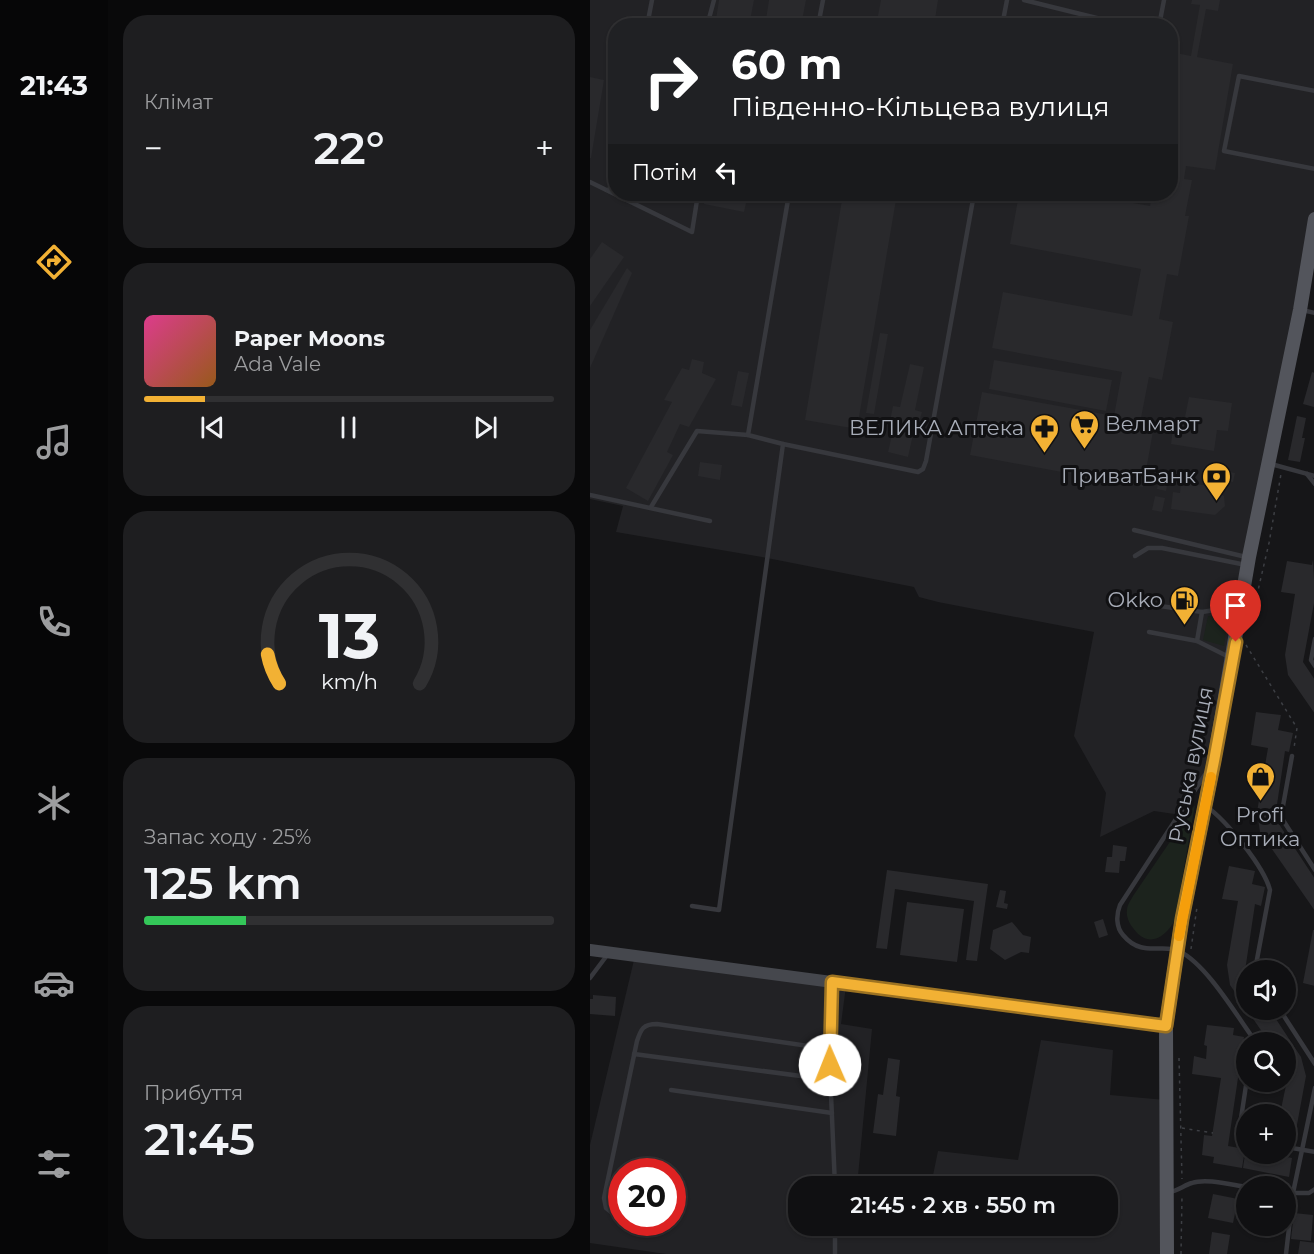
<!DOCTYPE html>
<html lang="uk">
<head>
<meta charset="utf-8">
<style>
  :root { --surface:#101012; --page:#1e1e20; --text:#f1f3f6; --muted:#9c9d9f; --line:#303032; --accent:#f2b134 }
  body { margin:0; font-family:Montserrat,sans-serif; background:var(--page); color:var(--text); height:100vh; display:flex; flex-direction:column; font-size:22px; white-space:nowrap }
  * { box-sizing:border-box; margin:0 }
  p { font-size:20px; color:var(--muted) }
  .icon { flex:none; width:33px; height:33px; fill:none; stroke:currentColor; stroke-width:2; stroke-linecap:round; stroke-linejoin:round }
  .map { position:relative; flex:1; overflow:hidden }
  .side { display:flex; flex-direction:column; gap:15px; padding:15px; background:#09090a; width:482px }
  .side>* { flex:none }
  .top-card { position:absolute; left:18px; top:18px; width:570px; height:183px; border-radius:24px; box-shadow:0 2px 4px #0004,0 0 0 2px var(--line); background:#202124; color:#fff; overflow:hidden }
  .controls { position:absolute; left:646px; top:960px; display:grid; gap:12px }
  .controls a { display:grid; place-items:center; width:60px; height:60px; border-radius:50%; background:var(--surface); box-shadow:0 2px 4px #0004,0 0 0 2px var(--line); font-size:30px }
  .speed { position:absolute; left:18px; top:1158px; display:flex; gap:12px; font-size:30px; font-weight:700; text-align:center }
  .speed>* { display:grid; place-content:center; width:78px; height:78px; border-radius:50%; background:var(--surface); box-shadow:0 2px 4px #0004,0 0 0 2px var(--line); line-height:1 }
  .speed .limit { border:9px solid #d22; background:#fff; color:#111 }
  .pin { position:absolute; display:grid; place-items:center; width:51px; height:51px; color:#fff; margin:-62px -26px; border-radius:50% 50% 50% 0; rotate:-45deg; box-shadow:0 0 6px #0007 }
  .pin .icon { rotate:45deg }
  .me { position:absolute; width:66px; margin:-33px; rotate:359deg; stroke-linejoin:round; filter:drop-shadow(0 0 4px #0008) }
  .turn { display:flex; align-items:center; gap:21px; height:126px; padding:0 24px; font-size:27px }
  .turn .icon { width:78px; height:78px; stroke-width:2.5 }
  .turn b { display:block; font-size:42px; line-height:51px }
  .then { display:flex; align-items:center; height:57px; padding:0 24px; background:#0003; gap:12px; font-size:22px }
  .big { font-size:45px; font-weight:600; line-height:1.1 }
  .side .tile { flex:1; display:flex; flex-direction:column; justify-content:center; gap:9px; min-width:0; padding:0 21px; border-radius:24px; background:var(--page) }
  .side .dial { align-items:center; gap:0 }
  .dial svg { height:156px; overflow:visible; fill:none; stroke:var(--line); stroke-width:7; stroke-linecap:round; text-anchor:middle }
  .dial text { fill:var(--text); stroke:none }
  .song { display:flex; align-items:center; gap:18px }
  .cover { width:72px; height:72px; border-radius:9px; background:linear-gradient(135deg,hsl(330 70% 55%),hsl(30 70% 35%)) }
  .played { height:6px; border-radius:3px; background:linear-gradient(90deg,var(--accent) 15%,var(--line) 15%) }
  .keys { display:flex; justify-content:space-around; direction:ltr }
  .heat { display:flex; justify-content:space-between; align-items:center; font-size:33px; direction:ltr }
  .charge { height:9px; border-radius:4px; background:linear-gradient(90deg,#34c759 25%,var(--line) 0) }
  .trip { position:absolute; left:198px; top:1176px; width:330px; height:60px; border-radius:24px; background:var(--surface); box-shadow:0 2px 4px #0004,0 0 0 2px var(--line); font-weight:600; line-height:60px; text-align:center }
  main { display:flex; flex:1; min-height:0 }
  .tabs { display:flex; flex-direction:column; width:108px; justify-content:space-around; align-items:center; background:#060607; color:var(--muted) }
  .tabs .icon { width:42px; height:42px }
  .tabs .active { color:var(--accent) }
  .tabs b { font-size:27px; color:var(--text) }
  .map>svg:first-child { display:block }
</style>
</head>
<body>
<main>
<nav class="tabs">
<b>21:43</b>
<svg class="icon active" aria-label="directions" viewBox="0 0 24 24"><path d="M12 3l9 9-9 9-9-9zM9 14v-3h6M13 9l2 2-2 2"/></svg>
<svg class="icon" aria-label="music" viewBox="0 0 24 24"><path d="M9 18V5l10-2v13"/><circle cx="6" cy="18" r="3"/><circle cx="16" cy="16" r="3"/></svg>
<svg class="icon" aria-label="phone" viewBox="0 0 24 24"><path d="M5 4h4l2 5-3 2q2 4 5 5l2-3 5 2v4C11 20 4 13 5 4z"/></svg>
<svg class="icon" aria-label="climate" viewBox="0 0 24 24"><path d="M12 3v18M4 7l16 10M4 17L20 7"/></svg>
<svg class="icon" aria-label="car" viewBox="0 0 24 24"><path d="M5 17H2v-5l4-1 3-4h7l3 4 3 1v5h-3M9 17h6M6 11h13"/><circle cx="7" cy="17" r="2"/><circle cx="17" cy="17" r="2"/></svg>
<svg class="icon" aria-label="filters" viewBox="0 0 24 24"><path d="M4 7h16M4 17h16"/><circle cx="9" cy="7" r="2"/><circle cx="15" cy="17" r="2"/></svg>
</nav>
<section class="side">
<div class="tile"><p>Клімат</p>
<div class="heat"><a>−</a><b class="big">22°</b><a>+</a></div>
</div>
<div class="tile">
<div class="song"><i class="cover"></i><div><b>Paper Moons</b><p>Ada Vale</p></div></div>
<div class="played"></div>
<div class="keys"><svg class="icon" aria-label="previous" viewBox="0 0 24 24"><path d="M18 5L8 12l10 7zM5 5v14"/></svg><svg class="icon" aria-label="pause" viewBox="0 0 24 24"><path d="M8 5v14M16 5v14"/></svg><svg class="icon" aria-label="next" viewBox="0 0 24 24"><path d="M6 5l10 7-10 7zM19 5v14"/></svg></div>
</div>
<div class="tile dial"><svg viewBox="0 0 100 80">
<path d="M14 69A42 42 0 1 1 86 69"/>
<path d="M14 69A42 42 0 0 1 8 54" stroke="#f2b134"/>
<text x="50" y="56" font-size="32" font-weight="700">13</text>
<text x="50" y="72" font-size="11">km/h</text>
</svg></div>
<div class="tile"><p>Запас ходу · 25%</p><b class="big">125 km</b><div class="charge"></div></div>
<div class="tile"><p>Прибуття</p><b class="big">21:45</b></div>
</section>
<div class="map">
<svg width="725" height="1254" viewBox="0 0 725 1254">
  <rect width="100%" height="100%" fill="#161618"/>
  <!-- built -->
  <g fill="#222225" fill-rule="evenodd">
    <path d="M0,0H724V225L627,761L591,815L564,811L510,837L516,793L484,736L504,632L348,602L329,597L324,587L172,557L26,532L33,506L0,499ZM26,26H580V194H26Z"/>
    <path d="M44,960L256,986L251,1024L282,1029L268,1176L341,1185L348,1151L428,1160L451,1040L523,1050L520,1095L575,1100L577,1254H76L0,1243V1145ZM32,1172H82V1222H32ZM208,1186H518V1226H208Z"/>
  </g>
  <!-- green -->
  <g fill="#1c231d">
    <path d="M618,616L638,618L634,646L613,640Z"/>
    <path d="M605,805L585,920C575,938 558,949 543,928C539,923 536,916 537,910C537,905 541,900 543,896Z"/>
  </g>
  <!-- building -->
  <g fill="#29292c">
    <path d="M129,0H164L159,26H125Z"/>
    <path d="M179,0H216L211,26H175Z"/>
    <path d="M291,0H348L344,26H286Z"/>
    <path d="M602,0H630L628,11L616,9L607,57L643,64L625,170L596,166L594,179L602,180L595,216H599L588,276L577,274L569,319L583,322L572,380L559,377L550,423L564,426L553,487L380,455L392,392L524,416L532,372L402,348L413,292L542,316L551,269L420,244L429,194H492L560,206L562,194H580V82L586,53L601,56L610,5L601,4Z"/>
    <path d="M0,77L14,80L1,158H0Z"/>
    <path d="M116,194H158L154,212L114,204Z"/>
    <path d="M253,194H307L267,429L215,420Z"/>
    <path d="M12,242L34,257L0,306V259Z"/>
    <path d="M37,268L42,273L0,368V330Z"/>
    <path d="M290,333L298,334L284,414L276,413Z"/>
    <path d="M102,359L114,362L112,373L126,379L99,427L90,424L77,452L83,455L58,501L36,488L82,402L74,400L92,368L99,370Z"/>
    <path d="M404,360L522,380L516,411L399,389Z"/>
    <path d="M320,364L334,367L325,410L332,412L329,422L326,421L318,457L298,452L305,422L300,421L303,406L310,407Z"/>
    <path d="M148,371L159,373L152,407L141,405Z"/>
    <path d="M722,372L725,373L724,407L713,404Z"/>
    <path d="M599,397L642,403L638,431L627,430L624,451L581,444L584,421L594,422Z"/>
    <path d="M707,416L716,418L712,438H715L710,462L698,460Z"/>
    <path d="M110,462L132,465L130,480L108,476Z"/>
    <path d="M614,467L645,473L643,482L612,476Z"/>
    <path d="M570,472L579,474L576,491L567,489Z"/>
    <path d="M591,482L627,487V492L634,496L635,506L625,515L581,509L583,492L590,493Z"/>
    <path d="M565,496L575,498L572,512L562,510Z"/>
    <path d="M723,560L725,598L713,662L725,680V714L698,675L695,655L705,594L691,592L697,561L722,565Z"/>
    <path d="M666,712L691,715L688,730L703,733L699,752L695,751L685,818L725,879V911L670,832L667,812L678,748L661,745Z"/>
    <path d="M523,845L537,847L535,861H530L529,873L515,872L517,857H522Z"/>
    <path d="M639,866L665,871L662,884L675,887L671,906L665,904L655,971L657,974V1010H680L711,1057L716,1076L704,1141L696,1139V1114H690L699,1071L696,1067V1042H679L640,985L637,965L648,901L632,899Z"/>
    <path d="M297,870L398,884L387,961L376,960L384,901L305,889L297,949L286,948Z"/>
    <path d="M410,890L416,891L414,903L418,904L417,909L406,907Z"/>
    <path d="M317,902L374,909L367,962L310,955Z"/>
    <path d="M513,919L518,935L509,938L504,922Z"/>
    <path d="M422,922L433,935L441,937L439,953L431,952L415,960L400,949L403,930Z"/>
    <path d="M723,930H725V986L713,983Z"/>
    <path d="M3,995L26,997L25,1016L0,1014V999H3Z"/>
    <path d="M617,1025L644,1028L643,1035L654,1037L638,1146L655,1149L652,1168L623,1163L624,1157L612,1155L614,1135L622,1136L631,1078L602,1074L604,1056L616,1059L617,1046L614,1045Z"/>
    <path d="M298,1058L310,1060L306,1096L310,1097L306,1136L283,1133L288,1094L293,1095Z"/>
    <path d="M655,1154H682L702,1158L699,1177L653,1168Z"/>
    <path d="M623,1194L648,1199L643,1223L618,1218Z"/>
    <path d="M704,1213L723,1215L721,1241L701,1239Z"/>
    <path d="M622,1232L640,1235L637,1254H619Z"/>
    <path d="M710,1241L725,1243V1254H708Z"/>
  </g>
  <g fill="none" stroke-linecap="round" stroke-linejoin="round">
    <!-- path -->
    <g stroke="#3d3f44" stroke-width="1.5" stroke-dasharray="3 4.5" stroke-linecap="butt">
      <path d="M660,625L679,543L691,474"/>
      <path d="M656,645L707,728L704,748"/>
      <path d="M601,949L607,907"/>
      <path d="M589,1058L592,1179"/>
      <path d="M592,1128L623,1133"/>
      <path d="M591,1254L592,1196"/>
    </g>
    <!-- lane -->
    <g stroke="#37383d" stroke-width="4.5">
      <path d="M434,0L539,26"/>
      <path d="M57,26L62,0"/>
      <path d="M117,26L124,0"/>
      <path d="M228,26L233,0"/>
      <path d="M412,26L417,0"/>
      <path d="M569,26L574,0"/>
      <path d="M725,91L649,76L634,151L725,169"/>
      <path d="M0,182L102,232L108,194"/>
      <path d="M19,191L26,164"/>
      <path d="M712,310L725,313"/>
      <path d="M193,444L328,472L333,469L336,461L384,194"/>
      <path d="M681,464L725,476"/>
      <path d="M717,474L725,484"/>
      <path d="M0,495L120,521"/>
      <path d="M61,507L107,431L158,435"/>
      <path d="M544,530L656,557"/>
      <path d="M545,556L558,548H572L656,565"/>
      <path d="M563,605L612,612L650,606"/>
      <path d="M559,632L607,641L639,657"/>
      <path d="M725,639L721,660L725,666"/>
      <path d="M607,641L612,612"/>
      <path d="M702,756L691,817L725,870"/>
      <path d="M616,773L530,905C526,915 526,927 533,935C552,958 572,943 589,951C616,964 645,1013 663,1038V1042"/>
      <path d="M616,806C637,821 674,867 680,890L665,970"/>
      <path d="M102,906L129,910L193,444L158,435L199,194"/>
      <path d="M0,978L18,954"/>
      <path d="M242,982L239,1049L245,1186"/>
      <path d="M690,1010L725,1064"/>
      <path d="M44,1054L241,1080"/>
      <path d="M657,1079L648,1138L657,1140"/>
      <path d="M725,1088L703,1193H719L725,1189"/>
      <path d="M81,1090L242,1113"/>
      <path d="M696,1147L725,1152"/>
      <path d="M579,1192C588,1191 594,1185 602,1183C616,1178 642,1185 657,1187"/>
      <path d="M696,1192L703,1193L696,1254"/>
      <path d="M32,1214L21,1212L16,1208L14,1198L47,1041C51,1029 53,1024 67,1024L239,1049"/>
      <path d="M245,1226V1254"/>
    </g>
    <!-- secondary -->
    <path stroke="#45474d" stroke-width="12" d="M0,950L576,1026"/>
    <!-- primary -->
    <path stroke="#53555c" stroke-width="14" d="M577,1254L576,1026L592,919L624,761L659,557L710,310L725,219"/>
  </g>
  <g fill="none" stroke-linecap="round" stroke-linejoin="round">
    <defs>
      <path id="route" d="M240,1065L242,982L576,1026L592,919L624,761L646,642"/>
    </defs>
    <!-- route casing -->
    <use href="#route" stroke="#9d7322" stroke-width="15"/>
    <!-- route -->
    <use href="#route" stroke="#f2b134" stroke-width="10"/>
    <!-- slow -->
    <path stroke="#f59e0b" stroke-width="10" d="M589,936L621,777"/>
  </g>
  <!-- icons -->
  <defs>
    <symbol id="supermarket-pin" viewBox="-11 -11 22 30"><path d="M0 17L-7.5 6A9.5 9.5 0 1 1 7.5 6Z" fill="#f2b134" stroke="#111113"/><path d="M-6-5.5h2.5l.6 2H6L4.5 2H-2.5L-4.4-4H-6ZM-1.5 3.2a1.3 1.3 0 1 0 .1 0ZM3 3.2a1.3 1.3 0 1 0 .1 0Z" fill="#111"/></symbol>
    <symbol id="pharmacy-pin" viewBox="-11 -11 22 30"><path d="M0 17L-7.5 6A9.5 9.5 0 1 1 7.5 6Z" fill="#f2b134" stroke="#111113"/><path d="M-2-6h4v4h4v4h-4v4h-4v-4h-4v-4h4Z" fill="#111"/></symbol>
    <symbol id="bank-pin" viewBox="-11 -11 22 30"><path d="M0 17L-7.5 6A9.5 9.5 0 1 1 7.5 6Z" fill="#f2b134" stroke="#111113"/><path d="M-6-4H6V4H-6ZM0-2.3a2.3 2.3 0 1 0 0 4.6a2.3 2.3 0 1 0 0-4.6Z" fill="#111"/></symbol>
    <symbol id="fuel-pin" viewBox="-11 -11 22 30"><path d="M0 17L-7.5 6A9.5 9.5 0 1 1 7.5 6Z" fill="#f2b134" stroke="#111113"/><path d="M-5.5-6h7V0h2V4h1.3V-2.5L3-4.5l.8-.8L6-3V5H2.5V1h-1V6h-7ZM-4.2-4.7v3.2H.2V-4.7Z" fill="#111"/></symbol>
    <symbol id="shop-pin" viewBox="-11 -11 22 30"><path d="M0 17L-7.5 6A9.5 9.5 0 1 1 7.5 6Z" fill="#f2b134" stroke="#111113"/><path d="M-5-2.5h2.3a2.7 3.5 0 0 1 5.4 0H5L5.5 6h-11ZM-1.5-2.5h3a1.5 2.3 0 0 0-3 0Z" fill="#111"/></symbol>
  </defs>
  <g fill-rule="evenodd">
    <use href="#supermarket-pin" x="478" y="408" width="33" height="45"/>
    <use href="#pharmacy-pin" x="438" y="412" width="33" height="45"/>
    <use href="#bank-pin" x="610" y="460" width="33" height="45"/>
    <use href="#fuel-pin" x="578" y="584" width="33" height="45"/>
    <use href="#shop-pin" x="654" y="760" width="33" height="45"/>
  </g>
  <g text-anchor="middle" stroke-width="6" stroke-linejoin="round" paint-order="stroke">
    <!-- poi labels -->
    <g font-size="21" fill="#a8adb8" stroke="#111113" text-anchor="end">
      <text x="515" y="431" text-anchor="start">Велмарт</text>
      <text x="434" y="435">ВЕЛИКА Аптека</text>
      <text x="606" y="483">ПриватБанк</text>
      <text x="573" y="607">Okko</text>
      <text x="670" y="822" text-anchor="middle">Profi<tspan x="670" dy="24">Оптика</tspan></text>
    </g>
    <!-- street labels -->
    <g font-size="21" fill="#a8adb8" stroke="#111113">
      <text transform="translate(601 765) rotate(-79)" y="7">Руська вулиця</text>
    </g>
  </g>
</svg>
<div class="controls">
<a><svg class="icon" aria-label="sound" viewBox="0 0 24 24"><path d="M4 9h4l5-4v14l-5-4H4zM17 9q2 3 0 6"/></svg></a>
<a><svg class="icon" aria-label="search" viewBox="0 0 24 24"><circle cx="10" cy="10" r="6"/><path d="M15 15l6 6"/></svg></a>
<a>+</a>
<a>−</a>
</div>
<div class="speed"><div class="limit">20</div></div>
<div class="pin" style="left:646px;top:642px;background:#d93025"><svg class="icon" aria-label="arrive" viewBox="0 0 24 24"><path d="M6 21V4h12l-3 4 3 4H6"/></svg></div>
<svg class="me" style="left:240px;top:1065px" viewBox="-20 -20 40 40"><circle r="19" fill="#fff"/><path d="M0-13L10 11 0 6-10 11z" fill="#f2b134"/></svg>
<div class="trip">21:45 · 2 хв · 550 m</div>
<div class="top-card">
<div class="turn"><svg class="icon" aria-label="right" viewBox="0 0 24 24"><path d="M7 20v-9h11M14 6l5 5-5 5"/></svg><div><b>60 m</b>Південно-Кільцева вулиця</div></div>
<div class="then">Потім<svg class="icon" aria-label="left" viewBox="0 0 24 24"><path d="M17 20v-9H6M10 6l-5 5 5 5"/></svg></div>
</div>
</div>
</main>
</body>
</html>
